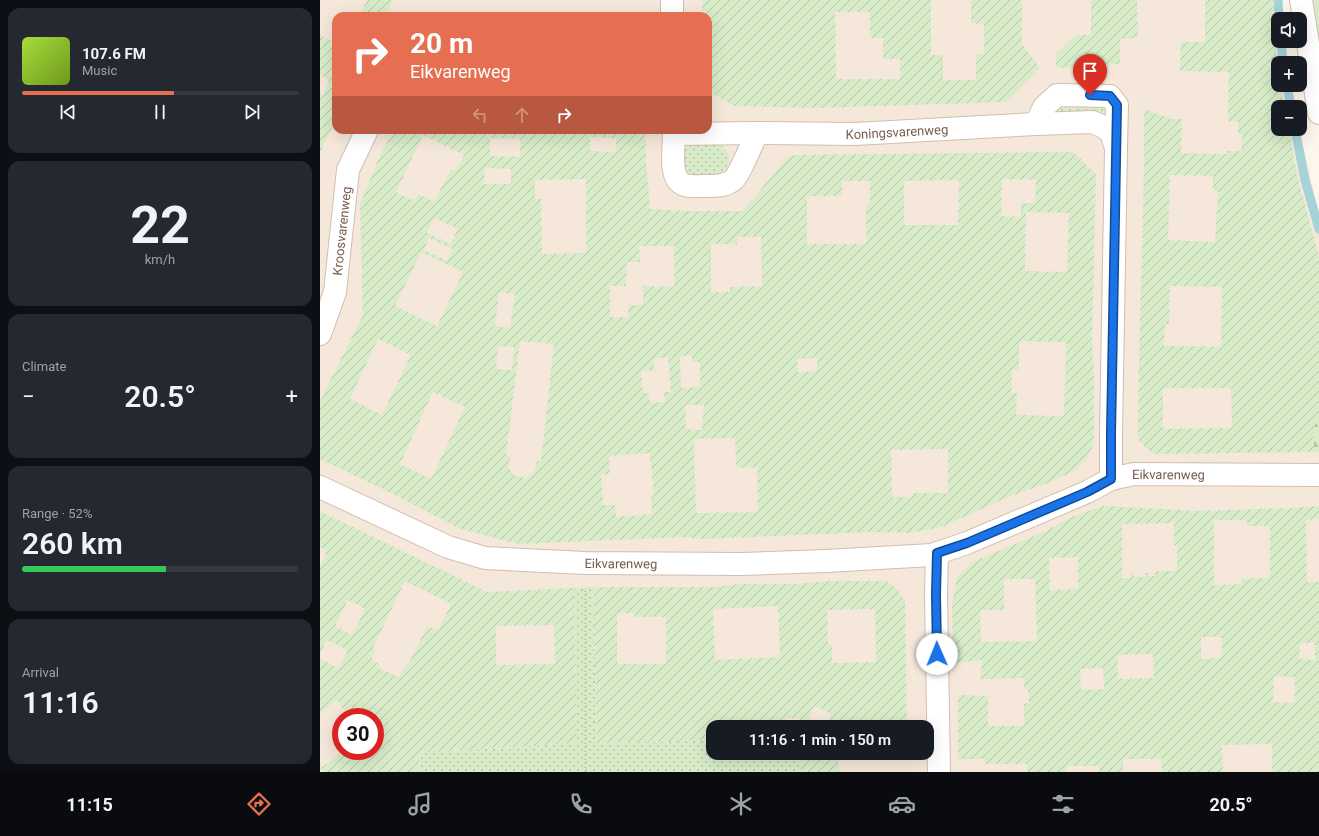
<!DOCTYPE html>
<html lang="en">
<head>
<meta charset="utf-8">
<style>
  :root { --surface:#171b24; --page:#242831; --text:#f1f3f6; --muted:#9ea1a6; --line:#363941; --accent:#e76f51 }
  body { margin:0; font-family:Roboto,sans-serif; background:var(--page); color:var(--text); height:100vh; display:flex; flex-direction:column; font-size:15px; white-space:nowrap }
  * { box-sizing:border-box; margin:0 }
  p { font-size:13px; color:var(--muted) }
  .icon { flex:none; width:22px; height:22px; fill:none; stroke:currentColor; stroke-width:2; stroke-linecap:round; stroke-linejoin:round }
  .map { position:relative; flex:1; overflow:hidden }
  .drawer { display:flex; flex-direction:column; gap:8px; padding:8px; background:#0d0f14; width:320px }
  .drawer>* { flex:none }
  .banner { position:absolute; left:12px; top:12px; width:380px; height:122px; border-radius:12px; box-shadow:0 4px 16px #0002; background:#e76f51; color:#fff; overflow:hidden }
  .fabs { position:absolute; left:951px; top:12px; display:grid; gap:8px }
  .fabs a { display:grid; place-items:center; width:36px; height:36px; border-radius:8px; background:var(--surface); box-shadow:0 4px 16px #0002; font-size:20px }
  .speed { position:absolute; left:12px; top:708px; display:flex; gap:8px; font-size:20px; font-weight:700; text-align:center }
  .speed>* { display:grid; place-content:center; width:52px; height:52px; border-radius:50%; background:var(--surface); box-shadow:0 4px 16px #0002; line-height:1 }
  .speed .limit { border:6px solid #d22; background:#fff; color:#111 }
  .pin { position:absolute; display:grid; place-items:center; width:34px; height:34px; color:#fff; margin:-41px -17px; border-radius:50% 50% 50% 0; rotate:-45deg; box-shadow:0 0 4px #0007 }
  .pin .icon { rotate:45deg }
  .me { position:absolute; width:44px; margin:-22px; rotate:359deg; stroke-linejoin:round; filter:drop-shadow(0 0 3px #0008) }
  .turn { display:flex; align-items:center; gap:14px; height:84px; padding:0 12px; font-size:18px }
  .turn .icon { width:52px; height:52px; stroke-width:2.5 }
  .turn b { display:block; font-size:28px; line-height:34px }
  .lanes { display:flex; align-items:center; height:38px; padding:0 12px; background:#0003; justify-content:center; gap:20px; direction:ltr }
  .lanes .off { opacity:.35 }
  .big { font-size:30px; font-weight:600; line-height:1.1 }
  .drawer .widget { flex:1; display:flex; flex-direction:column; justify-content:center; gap:6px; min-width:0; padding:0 14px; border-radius:12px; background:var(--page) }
  .drawer .dial { align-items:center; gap:0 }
  .dial b { font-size:52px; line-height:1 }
  .song { display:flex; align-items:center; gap:12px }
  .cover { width:48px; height:48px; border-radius:6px; background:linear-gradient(135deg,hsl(80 70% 55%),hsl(80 70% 35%)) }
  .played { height:4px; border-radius:2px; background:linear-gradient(90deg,var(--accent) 55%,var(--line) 55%) }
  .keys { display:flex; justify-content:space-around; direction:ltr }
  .heat { display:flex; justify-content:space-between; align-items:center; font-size:22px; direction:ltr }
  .charge { height:6px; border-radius:3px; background:linear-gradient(90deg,#34c759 52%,var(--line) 0) }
  .trip { position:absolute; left:386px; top:720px; width:228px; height:40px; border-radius:12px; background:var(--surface); box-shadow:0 4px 16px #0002; font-weight:600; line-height:40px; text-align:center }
  .tabs { display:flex; height:64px; justify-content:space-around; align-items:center; background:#090b0e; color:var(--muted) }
  .tabs .icon { width:28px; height:28px }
  .tabs .selected { color:var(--accent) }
  .tabs b { font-size:18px; color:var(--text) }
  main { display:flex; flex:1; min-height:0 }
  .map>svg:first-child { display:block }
</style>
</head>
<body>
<main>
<section class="drawer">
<div class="widget">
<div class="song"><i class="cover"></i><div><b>107.6 FM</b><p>Music</p></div></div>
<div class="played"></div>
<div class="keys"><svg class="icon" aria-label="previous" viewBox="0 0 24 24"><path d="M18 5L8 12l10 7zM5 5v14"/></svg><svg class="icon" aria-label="pause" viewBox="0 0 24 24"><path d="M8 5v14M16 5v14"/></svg><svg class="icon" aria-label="next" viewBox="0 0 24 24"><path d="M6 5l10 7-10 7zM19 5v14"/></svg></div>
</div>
<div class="widget dial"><b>22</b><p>km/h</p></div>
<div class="widget"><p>Climate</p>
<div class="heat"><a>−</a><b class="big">20.5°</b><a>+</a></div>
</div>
<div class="widget"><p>Range · 52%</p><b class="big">260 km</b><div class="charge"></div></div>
<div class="widget"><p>Arrival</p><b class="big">11:16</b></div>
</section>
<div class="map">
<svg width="999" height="772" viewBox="0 0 999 772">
  <defs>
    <pattern id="grass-dots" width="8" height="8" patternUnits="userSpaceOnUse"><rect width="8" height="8" fill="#d8ecc9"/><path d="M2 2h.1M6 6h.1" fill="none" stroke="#b4c2a5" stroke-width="1.8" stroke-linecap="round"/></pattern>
    <pattern id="forest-firs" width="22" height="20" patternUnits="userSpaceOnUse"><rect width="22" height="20" fill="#d8ecc9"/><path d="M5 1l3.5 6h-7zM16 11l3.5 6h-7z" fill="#b4c2a5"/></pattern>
    <pattern id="garden-furrows" width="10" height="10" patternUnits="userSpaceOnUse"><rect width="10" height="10" fill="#d8ecc9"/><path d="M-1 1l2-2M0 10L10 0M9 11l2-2" fill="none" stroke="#b4c2a5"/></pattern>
  </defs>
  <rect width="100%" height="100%" fill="#fdf6ec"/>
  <!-- residential -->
  <path fill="#f5e8da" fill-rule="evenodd" d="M0,0H954L952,15L963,63H958V85H969L974,107H958V129H979L999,214V772H0ZM16,16H388V130H16ZM21,717H55V751H21ZM393,727H607V753H393Z"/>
  <!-- grass -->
  <g fill="url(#grass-dots)">
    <path d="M785,104L787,112L784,116L734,114L733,106Z"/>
    <path d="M394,143L402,146L409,154V162L406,169L399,174L392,177L374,176L367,173L361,164C364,142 374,144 394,143Z"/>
    <path d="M273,587L277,743L393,740V753H480L481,772H99L100,753L257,743L254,588Z"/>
  </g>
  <!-- forest -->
  <path fill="url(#forest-firs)" d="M999,415V452H994L993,430Z"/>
  <!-- garden -->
  <g fill="url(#garden-furrows)" fill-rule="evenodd">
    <path d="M47,0H73L66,16H39Z"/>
    <path d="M383,0H611V55H623V80H656V54H664V24L651,23V0H702V44L720,68L687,102L497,108L414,106L388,91V16H382ZM515,12H550V38H563V59H580V79H516Z"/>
    <path d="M771,0H817L818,38L800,39V64L736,68V54L756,35H771Z"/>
    <path d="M885,0H953L958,85H960L964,107H958V129H969L977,175L999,257V415L993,430L994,452L833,454L818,440C818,329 825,219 824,109L851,119H862L861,153L907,154L908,151H921L922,135L918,134V122L908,121L909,72L860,71L861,42H885ZM850,175L893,176V191H898L895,242L848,240ZM850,286L902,287L901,347L844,346L845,324H849ZM843,388H911L912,428L843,429Z"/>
    <path d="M0,35L16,43V120L0,152V94L3,95L9,80L0,75Z"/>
    <path d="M74,130H270V133H299V130H325L326,161L330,209L368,211H423L466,159L472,155L753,152L776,174L772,341L774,374V444L767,458L754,471L733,481L686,498L621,527L591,533L552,532L382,539L365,537L199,544L140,529L73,494L0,459V401L43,315L40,204L60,155ZM103,135L144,155L136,171L131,169L114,202L98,194L94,201L76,192ZM270,137L296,138V152L270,151ZM170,138L200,139V157L170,156ZM165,168L191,169V184H164ZM266,179V253L222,254L221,199H215V180ZM682,179L716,180L715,203H701V217L681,216ZM639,180L638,225H584V181ZM522,181H550V205H546V244H487V196H522ZM706,212L749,213L747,272L705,271ZM114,218L138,229L130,244L107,233ZM417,237H441L442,286L410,287V292H391V244H417ZM109,238L133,250L127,261L104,250ZM319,246H354V287L323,286V305H309L308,317H290V286H306L307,262H320ZM101,252L143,272L117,326L75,306ZM179,292L195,294L190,328L175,326ZM58,339L91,355L62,415L30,399ZM200,341L234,344L221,461H217L215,470L207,478L195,476L188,468L190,457L186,456ZM699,341L746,342L744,416L696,415L697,393H691L692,370H699ZM178,346L194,347L192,370L176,369ZM372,355V362H380V387L361,388L360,356ZM348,357L351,392H344L345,402L330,403L328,393H323L321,371L334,370V359ZM497,358V371L478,372L477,359ZM113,392L145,407L111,479L80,464ZM365,405H384L382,430L366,429ZM415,438L416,468L437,467L438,512L376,513L374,439ZM628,449V493H593L591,497H572L571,450ZM330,453L334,496L331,497L332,514L296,517L295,505H283L281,475L290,474L289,456Z"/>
    <path d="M783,506L878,511L969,508L999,506V519L986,520L987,582H999V772H952V744L902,745L903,772H842L841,759H803V772H779V766H746V772H707V764H665L664,759H638V695L668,696V726H704V704L709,703L708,689H704V678L660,679L662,660L633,663L632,605L637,577L653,562L728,530L751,517ZM894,520H927V526H950V578L922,579L921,584L894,585ZM854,523V545L857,546V571H835V576H829V573H825V577H814L813,573H810V578H802V524ZM758,557V589L730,590L729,558ZM684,579H715L717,641L661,642L660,610H684ZM881,637H902V658L881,659ZM980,643H995V660L979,659ZM833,654L834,678L798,679L797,655ZM783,668L784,689L761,690L760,669ZM954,676L975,677L974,703L953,702Z"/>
    <path d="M0,511L167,592L254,588L257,743L100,753L99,772H4L1,768L23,751H55V717H29L17,700L0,713V659L19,668L28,650L7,640L0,653V567L7,551L0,547ZM85,581L131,604L118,631L107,626L88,665L86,664L79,677L59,668L60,665L51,660L55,651L53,648ZM28,600L45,609L32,635L15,626ZM234,625L235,664L176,665V626Z"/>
    <path d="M509,581H567L577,589L585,601L587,726L480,727V718H466V727H393V740L277,743L273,587H394L419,584H476ZM458,606L460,657L395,660L393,609ZM555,609L556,662L512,663V645H508L507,610ZM314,613V617H346V664H297V613ZM494,706L511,714L506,726L489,719Z"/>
    <path d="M480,753H518L519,772H481Z"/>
  </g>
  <!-- pitch -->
  <path fill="#d8ecc9" d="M989,0H999V61Z"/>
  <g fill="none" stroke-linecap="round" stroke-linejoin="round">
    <!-- stream -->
    <g stroke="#a5d3da" stroke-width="9">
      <path d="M958,0L959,19"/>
      <path d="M961,41L963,63"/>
      <path d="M967,85L971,107"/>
      <path d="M975,129L985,180L999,229"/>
    </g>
    <defs>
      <g id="street">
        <path d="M352,0V16"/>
        <path d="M981,0L999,113"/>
        <path d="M716,124L724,107L737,95L790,96L797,105L796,148"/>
        <path id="s1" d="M354,130V134L437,133L535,134L716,124L772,122L784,127L791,133L796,148L791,433V479"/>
        <path d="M354,134C354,149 348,180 365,185C371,187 377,186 383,186C394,186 404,187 413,180C420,174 432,143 437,133"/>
        <path id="s2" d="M0,334L15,292L28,170L47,130"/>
        <path id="s3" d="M0,487L128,547L165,558L265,563L422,564L506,561L612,555L647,543L767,492L791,479L814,474L999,475"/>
        <path d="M617,553L616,594L619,772"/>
      </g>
    </defs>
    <!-- street casing -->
    <use href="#street" stroke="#d1beb0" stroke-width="24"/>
    <!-- path -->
    <path stroke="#d9b8a5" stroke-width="2.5" stroke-dasharray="1 3" stroke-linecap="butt" d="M265,772V590"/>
    <!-- street -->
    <use href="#street" stroke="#fff" stroke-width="22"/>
  </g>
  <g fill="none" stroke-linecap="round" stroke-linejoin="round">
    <defs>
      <path id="route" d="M617,654L616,594L617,553L647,543L767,492L791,479V433L797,105L790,96L770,95"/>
    </defs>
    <!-- route casing -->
    <use href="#route" stroke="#114b97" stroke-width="10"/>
    <!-- route -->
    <use href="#route" stroke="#1a73e8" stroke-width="7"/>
  </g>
  <g text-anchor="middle" stroke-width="3.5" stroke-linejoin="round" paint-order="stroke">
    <!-- street labels -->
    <g font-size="13" fill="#7a5c4d" stroke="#fffaf3">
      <text dy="5" stroke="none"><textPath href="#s1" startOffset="227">Koningsvarenweg</textPath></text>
      <text dy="5" stroke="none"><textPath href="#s2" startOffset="106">Kroosvarenweg</textPath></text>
      <text dy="5" stroke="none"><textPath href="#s3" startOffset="880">Eikvarenweg</textPath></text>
      <text dy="5" stroke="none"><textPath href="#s3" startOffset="316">Eikvarenweg</textPath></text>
    </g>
  </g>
</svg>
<div class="fabs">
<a><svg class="icon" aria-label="sound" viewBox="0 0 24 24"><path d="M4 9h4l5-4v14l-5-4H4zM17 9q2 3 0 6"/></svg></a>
<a>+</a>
<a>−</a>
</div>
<div class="speed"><div class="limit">30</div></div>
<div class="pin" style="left:770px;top:95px;background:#d93025"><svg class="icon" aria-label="arrive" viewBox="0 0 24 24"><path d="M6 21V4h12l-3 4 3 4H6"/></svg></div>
<svg class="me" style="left:617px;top:654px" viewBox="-20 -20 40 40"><circle r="19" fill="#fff"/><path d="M0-13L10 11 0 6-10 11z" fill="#1a73e8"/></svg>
<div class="trip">11:16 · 1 min · 150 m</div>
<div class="banner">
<div class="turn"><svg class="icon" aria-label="right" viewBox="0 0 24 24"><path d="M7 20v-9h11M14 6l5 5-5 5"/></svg><div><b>20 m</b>Eikvarenweg</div></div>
<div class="lanes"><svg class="icon off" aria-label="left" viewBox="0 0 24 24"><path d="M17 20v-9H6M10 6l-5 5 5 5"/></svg><svg class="icon off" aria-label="ahead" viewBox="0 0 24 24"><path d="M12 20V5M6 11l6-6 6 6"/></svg><svg class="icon" aria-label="right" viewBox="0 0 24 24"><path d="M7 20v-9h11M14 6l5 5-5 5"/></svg></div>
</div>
</div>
</main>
<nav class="tabs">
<b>11:15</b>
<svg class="icon selected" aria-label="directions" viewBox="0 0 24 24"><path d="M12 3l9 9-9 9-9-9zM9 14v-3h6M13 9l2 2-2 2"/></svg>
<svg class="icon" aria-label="music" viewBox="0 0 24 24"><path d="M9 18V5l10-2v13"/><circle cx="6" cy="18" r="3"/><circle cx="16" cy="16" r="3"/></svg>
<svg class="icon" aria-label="phone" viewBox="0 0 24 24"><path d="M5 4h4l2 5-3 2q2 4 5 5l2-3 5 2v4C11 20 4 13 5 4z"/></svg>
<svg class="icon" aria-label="climate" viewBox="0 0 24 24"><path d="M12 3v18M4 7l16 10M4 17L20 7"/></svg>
<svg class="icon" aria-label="car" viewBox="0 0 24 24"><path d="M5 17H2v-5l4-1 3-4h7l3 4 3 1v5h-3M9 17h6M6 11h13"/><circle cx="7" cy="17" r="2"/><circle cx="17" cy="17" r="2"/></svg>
<svg class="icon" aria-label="filters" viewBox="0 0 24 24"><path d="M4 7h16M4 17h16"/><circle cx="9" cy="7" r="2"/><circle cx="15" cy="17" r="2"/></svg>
<b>20.5°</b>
</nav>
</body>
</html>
